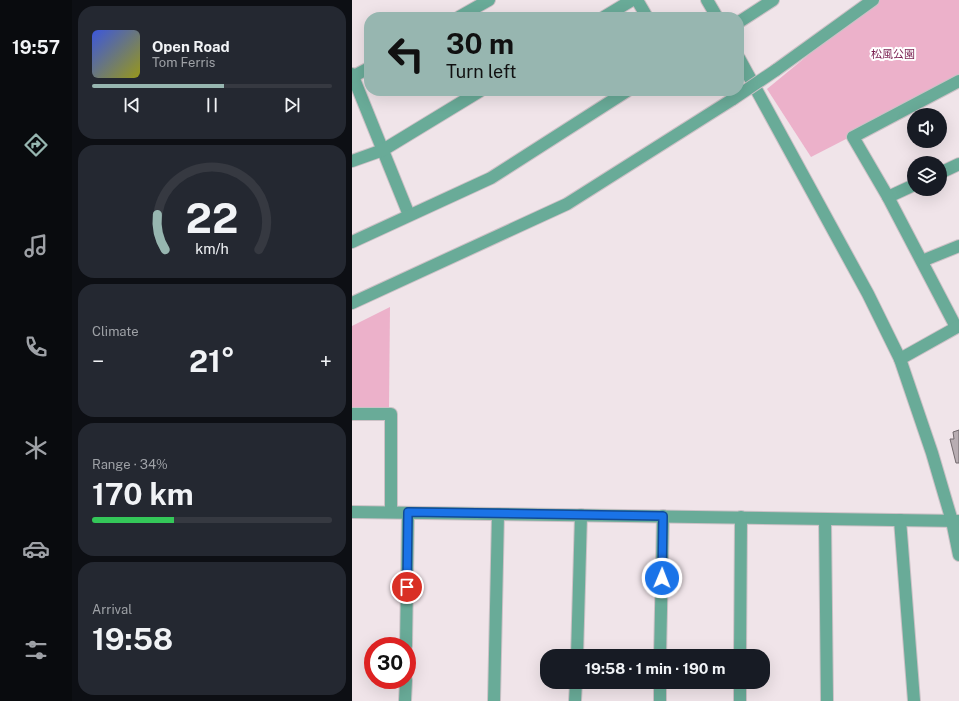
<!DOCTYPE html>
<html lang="en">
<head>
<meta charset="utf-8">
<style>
  :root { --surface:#171b24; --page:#242831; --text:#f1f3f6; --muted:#9ea1a6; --line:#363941; --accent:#97b6b0 }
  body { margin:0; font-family:"Public Sans","Noto Sans JP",sans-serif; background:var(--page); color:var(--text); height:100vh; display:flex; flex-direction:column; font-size:15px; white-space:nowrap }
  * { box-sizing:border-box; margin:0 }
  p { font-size:13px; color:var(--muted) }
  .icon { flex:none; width:22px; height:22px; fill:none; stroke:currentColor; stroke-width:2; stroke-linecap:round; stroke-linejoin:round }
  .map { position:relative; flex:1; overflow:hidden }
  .details { display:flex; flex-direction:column; gap:6px; padding:6px; background:#0d0f14; width:280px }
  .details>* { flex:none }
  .hud { position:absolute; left:12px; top:12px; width:380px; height:84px; border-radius:16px; box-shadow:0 4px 16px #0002; background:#97b6b0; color:#111; overflow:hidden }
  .buttons { position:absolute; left:555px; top:108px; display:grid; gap:8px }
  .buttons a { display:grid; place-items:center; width:40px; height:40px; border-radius:50%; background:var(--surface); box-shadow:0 4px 16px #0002; font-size:20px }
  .speed { position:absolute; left:12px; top:637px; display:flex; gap:8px; font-size:20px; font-weight:700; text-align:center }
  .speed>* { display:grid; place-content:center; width:52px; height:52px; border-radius:50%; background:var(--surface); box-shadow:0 4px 16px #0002; line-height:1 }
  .speed .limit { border:6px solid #d22; background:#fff; color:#111 }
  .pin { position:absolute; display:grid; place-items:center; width:34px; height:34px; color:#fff; margin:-17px; border:2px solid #fff; border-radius:50%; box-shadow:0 1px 4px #0007 }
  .me { position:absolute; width:44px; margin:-22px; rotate:1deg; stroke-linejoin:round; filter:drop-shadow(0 0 3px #0008) }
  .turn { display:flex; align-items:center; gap:14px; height:84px; padding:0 16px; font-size:18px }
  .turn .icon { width:52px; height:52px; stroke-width:2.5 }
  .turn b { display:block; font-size:28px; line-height:34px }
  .big { font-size:30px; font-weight:700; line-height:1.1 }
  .details .widget { flex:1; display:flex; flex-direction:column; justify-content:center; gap:6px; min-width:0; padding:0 14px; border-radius:16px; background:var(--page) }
  .details .dial { align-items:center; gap:0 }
  .dial svg { height:104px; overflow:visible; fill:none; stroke:var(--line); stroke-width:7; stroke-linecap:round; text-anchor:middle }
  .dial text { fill:var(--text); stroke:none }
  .song { display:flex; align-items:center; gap:12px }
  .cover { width:48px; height:48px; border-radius:6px; background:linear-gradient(135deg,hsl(230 70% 55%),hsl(60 70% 35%)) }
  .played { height:4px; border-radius:2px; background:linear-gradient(90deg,var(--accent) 55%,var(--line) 55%) }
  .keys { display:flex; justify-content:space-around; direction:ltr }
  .heat { display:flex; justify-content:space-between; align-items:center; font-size:22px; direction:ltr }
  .charge { height:6px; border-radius:3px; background:linear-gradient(90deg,#34c759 34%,var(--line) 0) }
  .trip { position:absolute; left:188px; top:649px; width:230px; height:40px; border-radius:16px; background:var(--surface); box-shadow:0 4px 16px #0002; font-weight:700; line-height:40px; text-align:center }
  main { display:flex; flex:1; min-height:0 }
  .tab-bar { display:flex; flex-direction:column; width:72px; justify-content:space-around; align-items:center; background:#090b0e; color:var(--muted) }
  .tab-bar .icon { width:28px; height:28px }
  .tab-bar .current { color:var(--accent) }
  .tab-bar b { font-size:18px; color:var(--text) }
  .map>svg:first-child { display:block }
</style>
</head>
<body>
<main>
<nav class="tab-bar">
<b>19:57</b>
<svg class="icon current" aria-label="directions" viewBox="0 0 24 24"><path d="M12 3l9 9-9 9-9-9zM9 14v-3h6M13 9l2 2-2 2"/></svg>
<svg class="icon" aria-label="music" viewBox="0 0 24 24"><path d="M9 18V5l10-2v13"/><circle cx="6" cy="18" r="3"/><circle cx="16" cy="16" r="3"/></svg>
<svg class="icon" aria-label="phone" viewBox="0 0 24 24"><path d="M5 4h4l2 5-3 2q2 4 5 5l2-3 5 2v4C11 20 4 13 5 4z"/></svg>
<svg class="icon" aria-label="climate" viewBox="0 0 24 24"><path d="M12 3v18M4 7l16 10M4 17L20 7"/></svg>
<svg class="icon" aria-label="car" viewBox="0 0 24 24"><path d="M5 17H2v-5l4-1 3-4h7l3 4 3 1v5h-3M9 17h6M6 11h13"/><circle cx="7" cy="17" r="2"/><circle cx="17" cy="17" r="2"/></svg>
<svg class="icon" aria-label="filters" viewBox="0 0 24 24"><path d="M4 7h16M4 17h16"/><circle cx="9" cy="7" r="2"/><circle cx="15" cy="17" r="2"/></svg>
</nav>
<section class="details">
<div class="widget">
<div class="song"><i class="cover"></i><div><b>Open Road</b><p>Tom Ferris</p></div></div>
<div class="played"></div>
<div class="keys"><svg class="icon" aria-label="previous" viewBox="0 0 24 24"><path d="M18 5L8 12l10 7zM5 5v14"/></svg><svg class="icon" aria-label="pause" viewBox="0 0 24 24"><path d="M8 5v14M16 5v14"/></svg><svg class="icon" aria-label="next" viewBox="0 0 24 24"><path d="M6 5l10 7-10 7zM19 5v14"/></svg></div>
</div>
<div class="widget dial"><svg viewBox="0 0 100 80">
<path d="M14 69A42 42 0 1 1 86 69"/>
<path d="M14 69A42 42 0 0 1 8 42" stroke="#97b6b0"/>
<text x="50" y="56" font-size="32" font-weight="700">22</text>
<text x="50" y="72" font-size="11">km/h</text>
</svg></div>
<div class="widget"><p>Climate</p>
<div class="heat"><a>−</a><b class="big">21°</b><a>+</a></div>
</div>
<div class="widget"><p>Range · 34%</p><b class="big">170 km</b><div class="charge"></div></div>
<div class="widget"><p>Arrival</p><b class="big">19:58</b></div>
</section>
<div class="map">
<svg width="607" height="701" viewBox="0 0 607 701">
  <rect width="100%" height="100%" fill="#f0e4e9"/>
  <!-- green -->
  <g fill="#ecb1ca">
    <path d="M523,0H607V81L459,157L415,89Z"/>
    <path d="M38,307L37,407L0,408V326Z"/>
  </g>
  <!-- building -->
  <path fill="#b8adb2" stroke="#736a6e" d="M607,430V463H604L598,439H602L601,432Z"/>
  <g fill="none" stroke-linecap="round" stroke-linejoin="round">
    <defs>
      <path id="pedestrian" d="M424,70L521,0"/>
      <g id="minor">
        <path d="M285,0L295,17"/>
        <path d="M107,17L137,0"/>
        <path d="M252,17L280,0"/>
        <path d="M387,22L421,0"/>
        <path d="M0,74L57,215"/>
        <path d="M0,77L17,68"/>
        <path d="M0,161L31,150L128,91"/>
        <path d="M588,173L607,164"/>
        <path d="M536,197L562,185"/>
        <path d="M0,242L139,178L275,91"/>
        <path d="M570,261L607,246"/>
        <path d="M0,303L215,204L381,99"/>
        <path d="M604,327L536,197L501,137L607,81"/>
        <path d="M0,414H39V512"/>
        <path d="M0,512L607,521"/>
        <path d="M473,519L475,701"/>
        <path d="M548,520L562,701"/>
        <path d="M54,646L56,513"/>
        <path d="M225,656L229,515"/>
        <path d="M308,656L311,516"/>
        <path d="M388,656L389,517"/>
        <path d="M53,701L54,680"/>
        <path d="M142,701L146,514"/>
        <path d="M223,701L224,682"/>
        <path d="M308,701V682"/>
        <path d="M388,701V682"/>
      </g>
      <g id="tertiary">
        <path d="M355,0L365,17"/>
        <path d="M387,58L516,294L548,359L580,453L600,521L607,555"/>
        <path d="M548,359L607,326"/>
      </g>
    </defs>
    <!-- pedestrian casing -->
    <use href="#pedestrian" stroke="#ccc1c6" stroke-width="14"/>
    <!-- minor casing -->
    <use href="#minor" stroke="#ccc1c6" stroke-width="14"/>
    <!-- tertiary casing -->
    <use href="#tertiary" stroke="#ccc1c6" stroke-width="14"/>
    <!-- pedestrian -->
    <use href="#pedestrian" stroke="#69ab98" stroke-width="12"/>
    <!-- minor -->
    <use href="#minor" stroke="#69ab98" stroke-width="12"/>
    <!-- tertiary -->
    <use href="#tertiary" stroke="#69ab98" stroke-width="12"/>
    <defs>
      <path id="minor-bridge" d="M381,99L424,70"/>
    </defs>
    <!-- minor-bridge casing -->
    <use href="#minor-bridge" stroke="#ccc1c6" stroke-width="14" stroke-linecap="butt"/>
    <!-- minor-bridge -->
    <use href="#minor-bridge" stroke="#69ab98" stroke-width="12"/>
  </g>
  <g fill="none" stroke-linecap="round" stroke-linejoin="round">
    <defs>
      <path id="route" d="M55,587L56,512L311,516L310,578"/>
    </defs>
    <!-- route casing -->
    <use href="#route" stroke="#114b97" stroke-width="10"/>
    <!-- route -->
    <use href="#route" stroke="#1a73e8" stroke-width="7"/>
  </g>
  <g text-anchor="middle" stroke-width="4" stroke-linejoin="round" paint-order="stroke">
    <!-- park labels -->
    <g font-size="11" fill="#791f50" stroke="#fff">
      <text x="541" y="58">松風公園</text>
    </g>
  </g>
</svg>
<div class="buttons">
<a><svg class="icon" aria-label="sound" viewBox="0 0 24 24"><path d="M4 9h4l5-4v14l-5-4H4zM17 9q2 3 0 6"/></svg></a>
<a><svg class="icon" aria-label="layers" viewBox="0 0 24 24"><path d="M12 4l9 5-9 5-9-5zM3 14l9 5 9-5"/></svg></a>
</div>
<div class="speed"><div class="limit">30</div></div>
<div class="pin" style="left:55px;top:587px;background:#d93025"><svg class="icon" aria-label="arrive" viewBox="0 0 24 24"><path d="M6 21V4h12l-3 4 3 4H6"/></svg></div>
<svg class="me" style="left:310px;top:578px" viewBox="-20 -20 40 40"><circle r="17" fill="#1a73e8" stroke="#fff" stroke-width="3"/><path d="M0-11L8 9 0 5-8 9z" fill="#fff"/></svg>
<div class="trip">19:58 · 1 min · 190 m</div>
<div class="hud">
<div class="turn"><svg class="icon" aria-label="left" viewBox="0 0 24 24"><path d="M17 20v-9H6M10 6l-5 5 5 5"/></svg><div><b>30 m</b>Turn left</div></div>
</div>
</div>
</main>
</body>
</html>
